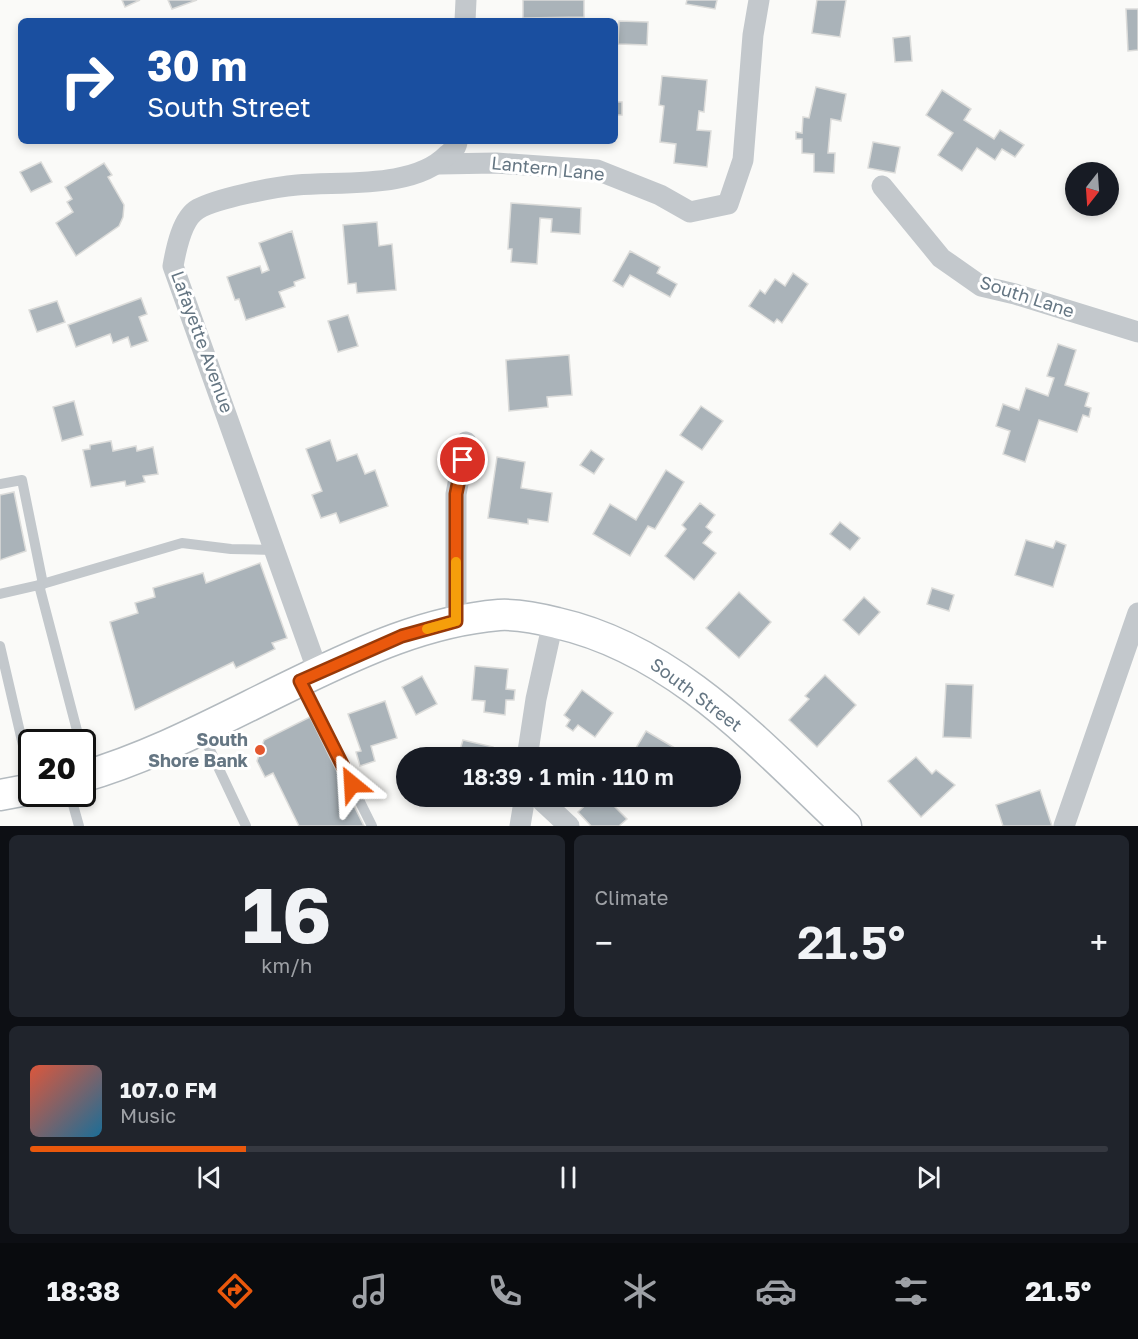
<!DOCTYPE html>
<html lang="en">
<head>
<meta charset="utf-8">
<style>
  :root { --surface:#171b24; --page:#20242c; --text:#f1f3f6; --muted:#9ea1a6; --line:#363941; --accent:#ea580c }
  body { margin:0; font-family:"Golos Text",sans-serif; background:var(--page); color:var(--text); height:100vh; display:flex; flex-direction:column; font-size:22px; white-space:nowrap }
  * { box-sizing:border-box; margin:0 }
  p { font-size:20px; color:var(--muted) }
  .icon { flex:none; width:33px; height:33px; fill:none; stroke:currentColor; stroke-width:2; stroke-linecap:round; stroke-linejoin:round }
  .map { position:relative; height:826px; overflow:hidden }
  .side { display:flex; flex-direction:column; gap:9px; padding:9px; background:#0d0f14; flex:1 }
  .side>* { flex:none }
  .hud { position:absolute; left:18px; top:18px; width:600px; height:126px; border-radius:9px; box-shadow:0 3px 9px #0003; background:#1a4fa0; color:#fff; overflow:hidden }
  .needle { width:39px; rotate:197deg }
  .controls { position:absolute; left:1065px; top:162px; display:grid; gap:12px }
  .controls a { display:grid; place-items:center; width:54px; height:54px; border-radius:50%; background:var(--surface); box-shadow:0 3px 9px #0003; font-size:30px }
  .speed { position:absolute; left:18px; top:729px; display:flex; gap:12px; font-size:30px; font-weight:700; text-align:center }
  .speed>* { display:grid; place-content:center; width:78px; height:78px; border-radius:50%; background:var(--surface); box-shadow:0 3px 9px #0003; line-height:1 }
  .speed .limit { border:3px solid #111; border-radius:9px; background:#fff; color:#111 }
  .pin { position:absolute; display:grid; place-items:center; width:51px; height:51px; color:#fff; margin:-26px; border:3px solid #fff; border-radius:50%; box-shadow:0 2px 6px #0007 }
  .me { position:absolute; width:66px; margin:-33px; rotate:333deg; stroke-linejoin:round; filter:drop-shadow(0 0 4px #0008) }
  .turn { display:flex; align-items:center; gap:21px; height:126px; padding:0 30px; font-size:27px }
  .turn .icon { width:78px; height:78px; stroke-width:2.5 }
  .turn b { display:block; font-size:42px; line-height:51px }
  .big { font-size:45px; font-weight:600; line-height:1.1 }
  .side .tile { flex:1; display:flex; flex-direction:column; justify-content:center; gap:9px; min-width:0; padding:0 21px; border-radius:9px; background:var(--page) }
  .side .dial { align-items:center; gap:0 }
  .dial b { font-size:78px; line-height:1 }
  .song { display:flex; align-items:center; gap:18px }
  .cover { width:72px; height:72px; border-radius:9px; background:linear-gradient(135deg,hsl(10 70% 55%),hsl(200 70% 35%)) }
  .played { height:6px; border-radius:3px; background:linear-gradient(90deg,var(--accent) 20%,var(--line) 20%) }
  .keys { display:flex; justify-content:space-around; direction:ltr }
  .heat { display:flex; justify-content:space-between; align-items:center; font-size:33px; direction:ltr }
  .side .tiles { flex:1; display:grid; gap:9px; grid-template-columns:1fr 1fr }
  .tile:last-child { grid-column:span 2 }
  .trip { position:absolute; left:396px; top:747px; width:345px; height:60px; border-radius:30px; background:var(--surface); box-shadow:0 3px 9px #0003; font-weight:600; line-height:60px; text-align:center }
  .tab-bar { display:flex; height:96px; justify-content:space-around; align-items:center; background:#090b0e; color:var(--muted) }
  .tab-bar .icon { width:42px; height:42px }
  .tab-bar .on { color:var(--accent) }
  .tab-bar b { font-size:27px; color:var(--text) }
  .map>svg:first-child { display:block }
</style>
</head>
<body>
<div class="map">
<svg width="1138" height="826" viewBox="0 0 1138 826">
  <rect width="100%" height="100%" fill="#fafaf8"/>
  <!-- building -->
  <g fill="#aab3b9" stroke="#dcdcda" stroke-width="1.5">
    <path d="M122,0H140L125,7Z"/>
    <path d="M168,0H197L172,9Z"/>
    <path d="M523,0H584V17L523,18Z"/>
    <path d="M687,0H717L715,9L686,4Z"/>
    <path d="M817,0H846L840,37L812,33Z"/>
    <path d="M1126,9H1138V50L1128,51Z"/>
    <path d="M619,21L648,22L647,45L618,44Z"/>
    <path d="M910,36L912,61L895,62L893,38Z"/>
    <path d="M662,76L707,80L704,112L699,111L697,130L711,131L707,167L674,163L676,144L660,142L664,106L659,105Z"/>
    <path d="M816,87L846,94L841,121L831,119L828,153H835L834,173L814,172V154L802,153V139H796V132L802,133L803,117L809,118Z"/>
    <path d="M942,90L971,109L964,120L994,139L1000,130L1024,145L1015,157L1002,149L995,160L977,148L962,171L938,155L953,133L926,115Z"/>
    <rect x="615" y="102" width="7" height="13"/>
    <path d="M873,142L900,147L895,173L868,168Z"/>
    <path d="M41,162L52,182L31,192L20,172Z"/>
    <path d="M104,163L112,175L108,177L124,205L123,217L119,226L76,256L56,223L73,212L67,202L72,199L65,187Z"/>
    <path d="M511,203L581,208L580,234L551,232L552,219L540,218L537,264L511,262L512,249H508Z"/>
    <path d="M377,222L379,246L392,244L396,290L357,293L356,283L348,284L343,225Z"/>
    <path d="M292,231L305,278L294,282L295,286L279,292L285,307L246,320L239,299L235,300L227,277L260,266L262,273L269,270L259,243Z"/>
    <path d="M630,251L660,267L657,273L677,284L670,297L630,275L623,287L613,281Z"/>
    <path d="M793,273L808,284L782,323L777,319L774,323L749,306L760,290L765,294L775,279L785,286Z"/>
    <path d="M141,298L147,314L139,317L148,341L131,347L128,337L113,343L110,334L76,347L68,325Z"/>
    <path d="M57,301L65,322L37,332L29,310Z"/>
    <path d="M348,315L358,346L338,352L328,321Z"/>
    <path d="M1058,344L1076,350L1065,385L1089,393L1085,406L1091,408L1089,417L1083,415L1077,432L1039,420L1025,462L1003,454L1010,431L996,426L1003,404L1019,410L1026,388L1048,396L1054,378L1047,376Z"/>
    <path d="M569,355L572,395L547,397L548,407L509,411L506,360Z"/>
    <path d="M74,401L83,435L62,441L53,407Z"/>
    <path d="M701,406L723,421L702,450L680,435Z"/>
    <path d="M330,440L337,461L357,454L365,474L375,470L388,506L340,523L336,513L321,518L312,495L322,491L306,449Z"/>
    <path d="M111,441L113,451L136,446L137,451L153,447L158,474L143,476L145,482L126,486L125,481L91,487L83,450L90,449V445Z"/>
    <path d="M591,450L604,459L594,474L580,465Z"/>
    <path d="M497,457L525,462L521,488L552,493L548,522L528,519V524L488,518Z"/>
    <path d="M666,470L684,482L655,529L648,526L630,556L593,534L610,504L636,520Z"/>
    <path d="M14,492L26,551L0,560V495Z"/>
    <path d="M700,503L715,515L706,527L712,532L703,543L716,553L694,580L665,556L686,529L682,525Z"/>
    <path d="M840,522L860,538L850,550L830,534Z"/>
    <path d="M1026,540L1053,548L1056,541L1066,545L1053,587L1015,575Z"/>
    <path d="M260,563L287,638L272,643L275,649L236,668L233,662L135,710L110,622L138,613L135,603L155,597L153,588L203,573L206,583Z"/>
    <path d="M932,588L954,595L949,611L927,604Z"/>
    <path d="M739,592L771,622L739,658L706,628Z"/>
    <path d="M864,597L880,612L859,635L843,620Z"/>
    <path d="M475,666L508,669L506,689L515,690L514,700H506L505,715L484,712L485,701L472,700Z"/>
    <path d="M825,675L856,705L817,747L789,720L809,699L805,696Z"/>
    <path d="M422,676L437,704L416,715L402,687Z"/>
    <path d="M946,684L973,685L971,738L943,737Z"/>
    <path d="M582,690L613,713L595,737L578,725L573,731L566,726L570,720L564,715Z"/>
    <path d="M385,701L397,738L371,746L375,761L360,766L356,752L361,751L348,714Z"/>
    <path d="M310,717L364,826H299L273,773L265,777L257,761L264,740Z"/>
    <path d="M646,731L680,751L676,758H630Z"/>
    <path d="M463,740L493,747L491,758H453L455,749L460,750Z"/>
    <path d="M916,757L932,774L936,770L955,785L921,817L888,781Z"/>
    <path d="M1040,790L1052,826H1003L996,805Z"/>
    <path d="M595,796H616L618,799L613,805L627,819L619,826H591L578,812Z"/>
  </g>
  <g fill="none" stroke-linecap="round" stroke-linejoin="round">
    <defs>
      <g id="secondary">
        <path d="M82,777C158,755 227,716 298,682C362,651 427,621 499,615C518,614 538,618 557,623C676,650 760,745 846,826"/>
        <path d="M0,795L32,789"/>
      </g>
    </defs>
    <!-- secondary casing -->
    <use href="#secondary" stroke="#b3babf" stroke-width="33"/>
    <!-- lane -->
    <g stroke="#c3c8cc" stroke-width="10">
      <path d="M0,484L22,480L43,584"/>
      <path d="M39,585L182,543L231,549L274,550"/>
      <path d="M0,594L39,585L80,742"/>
      <path d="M0,646L32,784"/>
      <path d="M300,681L372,826"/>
      <path d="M202,733L246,826"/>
      <path d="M82,751L88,772"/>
      <path d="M70,794L79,826"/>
    </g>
    <!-- street -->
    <g stroke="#c3c8cc" stroke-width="21">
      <path d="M465,21L466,0"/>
      <path d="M439,164L496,163L597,170L660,195L690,212L728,204L743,160L753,35L759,0"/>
      <path d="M882,186L941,258L981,286L1015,294L1138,332"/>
      <path d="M456,621V494L466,442"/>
      <path d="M318,672L173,266C176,249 182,218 198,209C218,198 274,187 297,185C342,181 414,189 447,155C452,151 457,148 457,141"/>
      <path d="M527,758L536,699L553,622"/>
      <path d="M537,796L569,826"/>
      <path d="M520,826L525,796"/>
      <path d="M1064,826L1138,613"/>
    </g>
    <!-- secondary -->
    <use href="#secondary" stroke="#fff" stroke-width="30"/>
  </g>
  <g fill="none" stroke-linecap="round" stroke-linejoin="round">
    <defs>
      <path id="route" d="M352,784L300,681L402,636L456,621V494L463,460"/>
    </defs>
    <!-- route casing -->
    <use href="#route" stroke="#983908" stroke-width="15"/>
    <!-- route -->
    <use href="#route" stroke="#ea580c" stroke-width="10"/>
    <!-- slow -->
    <path stroke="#f59e0b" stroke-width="10" d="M427,629L456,621V562"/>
  </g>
  <!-- markers -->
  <circle fill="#e4572e" stroke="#fff" stroke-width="2" cx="260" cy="750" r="6"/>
  <g text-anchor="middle" stroke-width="6" stroke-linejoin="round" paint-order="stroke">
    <!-- street labels -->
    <g font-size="18" fill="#657683" stroke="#fff">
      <text transform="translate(548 169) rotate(6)" y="6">Lantern Lane</text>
      <text transform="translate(1027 297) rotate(18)" y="6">South Lane</text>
      <text transform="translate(202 342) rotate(70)" y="6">Lafayette Avenue</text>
      <text transform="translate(696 695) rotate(37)" y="6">South Street</text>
    </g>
    <!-- poi labels -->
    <g font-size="18" font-weight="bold" fill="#657683" stroke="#fff" text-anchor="end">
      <text x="248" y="746">South<tspan x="248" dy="21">Shore Bank</tspan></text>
    </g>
  </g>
</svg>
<div class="controls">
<a><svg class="needle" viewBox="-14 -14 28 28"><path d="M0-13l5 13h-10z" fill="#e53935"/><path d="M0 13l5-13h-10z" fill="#9ea1a6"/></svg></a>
</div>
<div class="speed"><div class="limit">20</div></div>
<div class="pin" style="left:463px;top:460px;background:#d93025"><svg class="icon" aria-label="arrive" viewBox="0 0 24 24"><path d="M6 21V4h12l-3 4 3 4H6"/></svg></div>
<svg class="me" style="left:352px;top:784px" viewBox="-20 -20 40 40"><path d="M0-17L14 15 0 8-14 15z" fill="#ea580c" stroke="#fff" stroke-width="4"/></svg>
<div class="trip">18:39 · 1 min · 110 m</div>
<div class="hud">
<div class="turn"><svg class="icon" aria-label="right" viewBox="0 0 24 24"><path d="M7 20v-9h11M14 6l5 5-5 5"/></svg><div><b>30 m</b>South Street</div></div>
</div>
</div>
<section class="side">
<div class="tiles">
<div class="tile dial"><b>16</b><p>km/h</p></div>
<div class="tile"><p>Climate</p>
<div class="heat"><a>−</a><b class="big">21.5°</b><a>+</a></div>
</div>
<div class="tile">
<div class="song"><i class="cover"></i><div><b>107.0 FM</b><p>Music</p></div></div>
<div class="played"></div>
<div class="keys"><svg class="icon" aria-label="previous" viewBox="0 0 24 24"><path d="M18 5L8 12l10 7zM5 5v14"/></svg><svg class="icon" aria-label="pause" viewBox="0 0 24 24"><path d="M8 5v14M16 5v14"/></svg><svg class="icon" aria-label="next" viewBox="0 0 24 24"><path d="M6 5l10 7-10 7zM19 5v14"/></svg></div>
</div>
</div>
</section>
<nav class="tab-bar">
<b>18:38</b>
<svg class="icon on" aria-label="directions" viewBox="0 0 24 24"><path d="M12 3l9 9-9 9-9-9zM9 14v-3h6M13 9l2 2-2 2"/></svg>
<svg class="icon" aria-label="music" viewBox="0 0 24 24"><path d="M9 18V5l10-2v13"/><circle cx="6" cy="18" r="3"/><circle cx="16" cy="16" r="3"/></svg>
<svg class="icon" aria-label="phone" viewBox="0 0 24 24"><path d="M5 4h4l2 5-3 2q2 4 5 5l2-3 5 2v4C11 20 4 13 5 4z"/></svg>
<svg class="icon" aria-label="climate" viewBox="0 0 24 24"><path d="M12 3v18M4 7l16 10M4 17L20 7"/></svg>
<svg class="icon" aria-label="car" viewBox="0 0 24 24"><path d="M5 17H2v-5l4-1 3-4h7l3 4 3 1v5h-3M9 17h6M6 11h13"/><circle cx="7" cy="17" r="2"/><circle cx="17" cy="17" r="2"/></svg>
<svg class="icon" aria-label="filters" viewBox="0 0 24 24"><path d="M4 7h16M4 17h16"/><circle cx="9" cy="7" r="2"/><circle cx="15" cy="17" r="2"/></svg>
<b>21.5°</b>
</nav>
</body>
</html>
